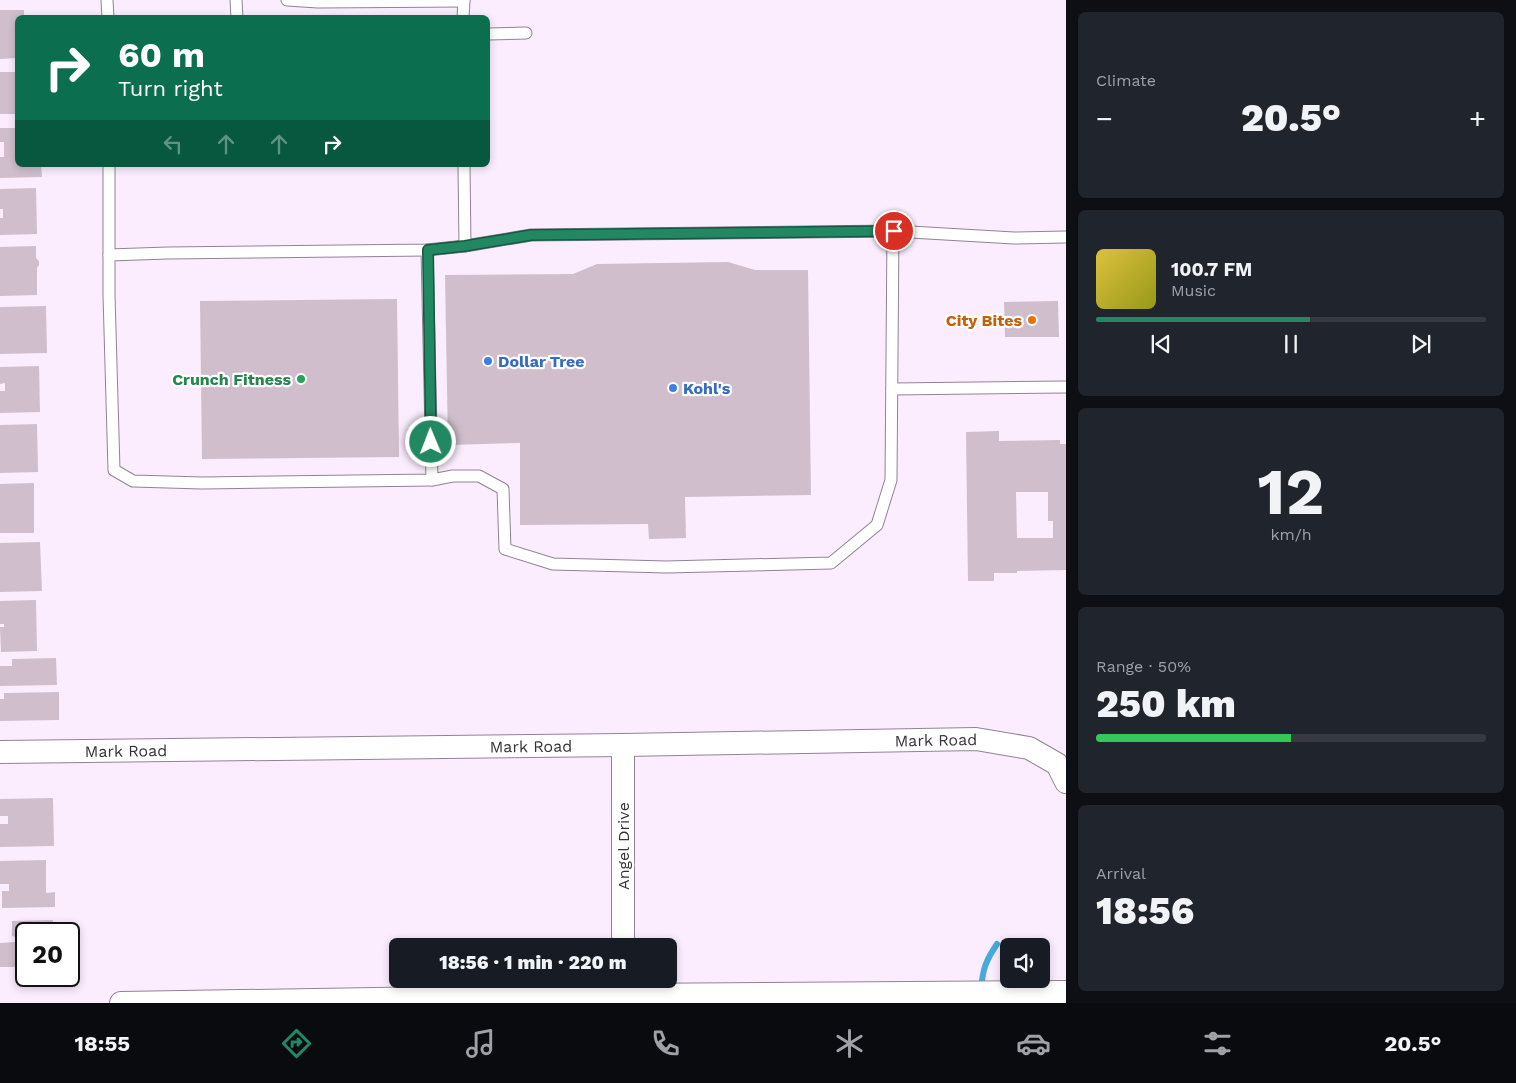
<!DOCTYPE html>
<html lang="en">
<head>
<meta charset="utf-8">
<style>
  :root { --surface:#171b24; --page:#20242c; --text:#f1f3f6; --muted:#9ea1a6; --line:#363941; --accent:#228863 }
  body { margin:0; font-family:"Work Sans",sans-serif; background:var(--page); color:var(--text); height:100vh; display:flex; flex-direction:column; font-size:19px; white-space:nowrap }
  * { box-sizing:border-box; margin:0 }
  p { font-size:16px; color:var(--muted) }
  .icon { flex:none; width:28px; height:28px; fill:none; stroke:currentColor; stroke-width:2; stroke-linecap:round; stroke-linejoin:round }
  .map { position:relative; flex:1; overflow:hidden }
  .panel { display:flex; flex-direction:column; gap:12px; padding:12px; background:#0d0f14; width:450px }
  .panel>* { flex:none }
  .hud { position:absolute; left:15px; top:15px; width:475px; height:152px; border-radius:8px; box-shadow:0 2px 8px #0003; background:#0b6e4f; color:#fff; overflow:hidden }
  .fabs { position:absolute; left:1000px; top:938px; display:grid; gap:10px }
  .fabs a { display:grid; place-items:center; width:50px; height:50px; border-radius:8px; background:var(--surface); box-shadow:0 2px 8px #0003; font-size:25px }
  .speed { position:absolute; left:15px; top:922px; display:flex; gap:10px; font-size:25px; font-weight:700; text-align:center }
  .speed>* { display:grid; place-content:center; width:65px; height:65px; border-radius:50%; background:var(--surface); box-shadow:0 2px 8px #0003; line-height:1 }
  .speed .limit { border:2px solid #111; border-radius:8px; background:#fff; color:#111 }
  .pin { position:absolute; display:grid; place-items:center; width:42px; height:42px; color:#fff; margin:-21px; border:2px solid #fff; border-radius:50%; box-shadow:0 1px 5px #0007 }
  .me { position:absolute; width:55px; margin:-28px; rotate:359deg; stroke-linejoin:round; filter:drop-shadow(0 0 4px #0008) }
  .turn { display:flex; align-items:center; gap:18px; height:105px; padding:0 20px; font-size:22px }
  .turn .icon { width:65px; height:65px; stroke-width:2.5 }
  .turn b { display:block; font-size:35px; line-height:42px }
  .lanes { display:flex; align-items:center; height:48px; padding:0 20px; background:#0003; justify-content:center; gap:25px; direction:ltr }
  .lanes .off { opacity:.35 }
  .big { font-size:38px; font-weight:800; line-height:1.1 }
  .panel .widget { flex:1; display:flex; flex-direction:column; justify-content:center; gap:8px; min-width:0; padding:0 18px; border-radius:8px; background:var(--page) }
  .panel .dial { align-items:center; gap:0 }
  .dial b { font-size:65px; line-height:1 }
  .song { display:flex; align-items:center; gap:15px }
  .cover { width:60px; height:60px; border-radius:8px; background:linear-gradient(135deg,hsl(50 70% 55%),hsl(60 70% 35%)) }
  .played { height:5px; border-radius:2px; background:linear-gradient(90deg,var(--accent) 55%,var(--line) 55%) }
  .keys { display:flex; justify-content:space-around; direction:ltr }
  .heat { display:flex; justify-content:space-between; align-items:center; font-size:28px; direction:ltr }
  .charge { height:8px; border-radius:4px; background:linear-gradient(90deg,#34c759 50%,var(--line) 0) }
  .trip { position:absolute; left:389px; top:938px; width:288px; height:50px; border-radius:8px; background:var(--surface); box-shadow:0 2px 8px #0003; font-weight:800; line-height:50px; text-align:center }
  .dock { display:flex; height:80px; justify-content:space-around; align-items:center; background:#090b0e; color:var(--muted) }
  .dock .icon { width:35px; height:35px }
  .dock .on { color:var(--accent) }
  .dock b { font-size:22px; color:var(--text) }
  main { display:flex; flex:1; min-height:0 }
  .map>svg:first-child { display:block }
</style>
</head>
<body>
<main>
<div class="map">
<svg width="1066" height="1003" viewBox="0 0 1066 1003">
  <rect width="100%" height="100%" fill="#fbedfe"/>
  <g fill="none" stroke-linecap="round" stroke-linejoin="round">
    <!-- stream -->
    <path stroke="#45abd8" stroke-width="6" d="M981,989C983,969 985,962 997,944"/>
  </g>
  <!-- building -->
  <g fill="#d0becc" fill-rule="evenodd">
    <path d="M0,10H24V18H18V58L0,59Z"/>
    <rect x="0" y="72" width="18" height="42"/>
    <path d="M0,128H18V165H41L42,177L0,178V157H4V142H0Z"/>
    <path d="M36,188L37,234L0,235V218H3V209H0V189Z"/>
    <path d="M36,246V258L39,261V265L37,268V295L0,296V247Z"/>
    <path d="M728,262L755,270H808L811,495L685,497L686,538L649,539L648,524L520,525V443L448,445L445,275L573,274L597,264Z"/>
    <path d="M397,299L399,457L202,459L200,301Z"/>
    <path d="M1058,301L1059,337H1005L1004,302Z"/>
    <path d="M46,306L47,353L0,354V307Z"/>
    <path d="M39,366L40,412L0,413V391H5V383L0,384V367Z"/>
    <path d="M37,424L38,472L0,473V425Z"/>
    <path d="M999,431V441L1060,440V444H1066V570L1017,571V573H994V581H968L966,432ZM1016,492H1048V521H1053V538H1017Z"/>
    <path d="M34,483V533H0V484Z"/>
    <path d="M40,542L42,591L0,592V543Z"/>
    <path d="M36,600L37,651L1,652L0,627H4V624H0V601Z"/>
    <path d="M56,658L57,685L0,686V666H12V659Z"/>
    <path d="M59,692V720L0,721V699H4V693Z"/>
    <path d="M53,798L54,846L0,847V824H8V816H0V799Z"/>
    <path d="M46,860V893L55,892V907L2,908V891H9V884H0V861Z"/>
    <path d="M53,920V934H26V959H23V967H0V943L15,942V937L12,936V921Z"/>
  </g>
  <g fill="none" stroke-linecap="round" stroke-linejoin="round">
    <defs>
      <g id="lane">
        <path d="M107,0L108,18"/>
        <path d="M236,0L237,18"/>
        <path d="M287,0L318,2L464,1"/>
        <path d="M463,18L464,0"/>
        <path d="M488,34L526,33"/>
        <path d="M109,165V295L114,470L133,481L202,483L432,480L453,476H479L503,489L505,549L553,564L666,567L831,563L877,525L891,480L893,231"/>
        <path d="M464,165L465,246"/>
        <path d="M427,250L432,480"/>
        <path d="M109,255L168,253L427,250L465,246L531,235L893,231L1014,238L1066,237"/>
        <path d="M892,389L1066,387"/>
      </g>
      <g id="street">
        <path id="s1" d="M0,752L623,745L976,739L1029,748L1057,764L1066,782"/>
        <path d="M623,946V745"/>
        <path d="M121,1003L623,995L1066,992"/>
      </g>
    </defs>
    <!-- lane casing -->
    <use href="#lane" stroke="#908393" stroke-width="13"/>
    <!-- street casing -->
    <use href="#street" stroke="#908393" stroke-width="24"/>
    <!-- lane -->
    <use href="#lane" stroke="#fff" stroke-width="11"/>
    <!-- street -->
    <use href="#street" stroke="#fff" stroke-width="22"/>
  </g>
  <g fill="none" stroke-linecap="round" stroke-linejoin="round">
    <defs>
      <path id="route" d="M431,442L428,250L465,246L531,235L894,231"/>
    </defs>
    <!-- route casing -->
    <use href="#route" stroke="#165840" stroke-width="12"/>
    <!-- route -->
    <use href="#route" stroke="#228863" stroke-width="9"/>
  </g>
  <!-- markers -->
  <circle fill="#e8710a" stroke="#fff" stroke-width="2" cx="1032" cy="320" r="5"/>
  <g fill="#3f7fe0" stroke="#fff" stroke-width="2">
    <circle cx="488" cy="361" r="5"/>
    <circle cx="673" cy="388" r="5"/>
  </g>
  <circle fill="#2e9e5b" stroke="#fff" stroke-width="2" cx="301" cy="379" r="5"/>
  <g text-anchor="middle" stroke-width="4.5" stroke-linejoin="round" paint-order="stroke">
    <!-- food labels -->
    <g font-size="16" font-weight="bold" fill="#c56008" stroke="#fff" text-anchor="end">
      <text x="1022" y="326">City Bites</text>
    </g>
    <!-- shop labels -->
    <g font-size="16" font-weight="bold" fill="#366cbe" stroke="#fff" text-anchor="start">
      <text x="498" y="367">Dollar Tree</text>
      <text x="683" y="394">Kohl's</text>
    </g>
    <!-- leisure labels -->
    <g font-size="16" font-weight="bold" fill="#27864d" stroke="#fff" text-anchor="end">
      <text x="291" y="385">Crunch Fitness</text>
    </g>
    <!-- street labels -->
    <g font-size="16" fill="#373239" stroke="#fff">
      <text dy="6" stroke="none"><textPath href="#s1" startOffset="936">Mark Road</textPath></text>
      <text dy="6" stroke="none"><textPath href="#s1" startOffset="531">Mark Road</textPath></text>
      <text dy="6" stroke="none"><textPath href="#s1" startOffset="126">Mark Road</textPath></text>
      <text transform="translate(623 846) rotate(-90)" y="6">Angel Drive</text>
    </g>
  </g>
</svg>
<div class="fabs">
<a><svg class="icon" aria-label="sound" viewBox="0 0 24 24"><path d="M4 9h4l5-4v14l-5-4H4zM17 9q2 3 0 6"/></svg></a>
</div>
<div class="speed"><div class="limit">20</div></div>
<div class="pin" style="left:894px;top:231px;background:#d93025"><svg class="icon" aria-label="arrive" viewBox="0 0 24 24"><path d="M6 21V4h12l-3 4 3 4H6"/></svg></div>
<svg class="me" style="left:431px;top:442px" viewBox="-20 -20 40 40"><circle r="17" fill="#228863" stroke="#fff" stroke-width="3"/><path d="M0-11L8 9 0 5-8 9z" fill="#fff"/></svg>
<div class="trip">18:56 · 1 min · 220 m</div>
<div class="hud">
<div class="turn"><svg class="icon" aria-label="right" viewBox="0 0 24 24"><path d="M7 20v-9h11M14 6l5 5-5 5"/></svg><div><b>60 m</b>Turn right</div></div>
<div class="lanes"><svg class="icon off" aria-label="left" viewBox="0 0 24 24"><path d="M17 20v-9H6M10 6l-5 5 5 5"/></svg><svg class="icon off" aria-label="ahead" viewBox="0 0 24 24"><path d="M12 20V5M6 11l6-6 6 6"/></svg><svg class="icon off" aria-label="ahead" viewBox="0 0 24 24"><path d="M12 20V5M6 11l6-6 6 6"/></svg><svg class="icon" aria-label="right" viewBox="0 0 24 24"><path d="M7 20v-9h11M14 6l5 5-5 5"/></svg></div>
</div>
</div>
<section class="panel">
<div class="widget"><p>Climate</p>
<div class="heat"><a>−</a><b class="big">20.5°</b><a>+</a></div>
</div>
<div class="widget">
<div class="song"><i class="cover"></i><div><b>100.7 FM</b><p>Music</p></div></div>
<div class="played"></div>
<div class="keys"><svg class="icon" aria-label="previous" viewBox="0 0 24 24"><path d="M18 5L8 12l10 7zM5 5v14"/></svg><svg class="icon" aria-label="pause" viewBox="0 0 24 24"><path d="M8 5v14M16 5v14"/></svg><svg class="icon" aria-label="next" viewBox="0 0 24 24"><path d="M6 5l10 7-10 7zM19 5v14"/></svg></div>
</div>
<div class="widget dial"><b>12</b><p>km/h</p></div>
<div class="widget"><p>Range · 50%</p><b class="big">250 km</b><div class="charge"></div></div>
<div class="widget"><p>Arrival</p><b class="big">18:56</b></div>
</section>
</main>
<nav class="dock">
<b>18:55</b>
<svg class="icon on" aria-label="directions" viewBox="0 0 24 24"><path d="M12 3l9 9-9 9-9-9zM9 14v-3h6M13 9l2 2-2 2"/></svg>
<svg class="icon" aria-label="music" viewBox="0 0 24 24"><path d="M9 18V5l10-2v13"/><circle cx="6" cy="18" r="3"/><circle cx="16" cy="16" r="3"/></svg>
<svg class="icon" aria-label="phone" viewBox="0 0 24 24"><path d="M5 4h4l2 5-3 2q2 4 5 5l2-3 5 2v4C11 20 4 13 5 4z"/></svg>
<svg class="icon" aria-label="climate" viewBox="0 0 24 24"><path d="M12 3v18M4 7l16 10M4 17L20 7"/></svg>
<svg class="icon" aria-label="car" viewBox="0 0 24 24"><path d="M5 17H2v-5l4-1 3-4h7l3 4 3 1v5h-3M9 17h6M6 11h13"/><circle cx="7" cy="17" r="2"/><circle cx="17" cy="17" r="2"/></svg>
<svg class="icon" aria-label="filters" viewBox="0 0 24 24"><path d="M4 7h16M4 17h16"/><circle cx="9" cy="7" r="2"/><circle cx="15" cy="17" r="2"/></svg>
<b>20.5°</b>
</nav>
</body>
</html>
